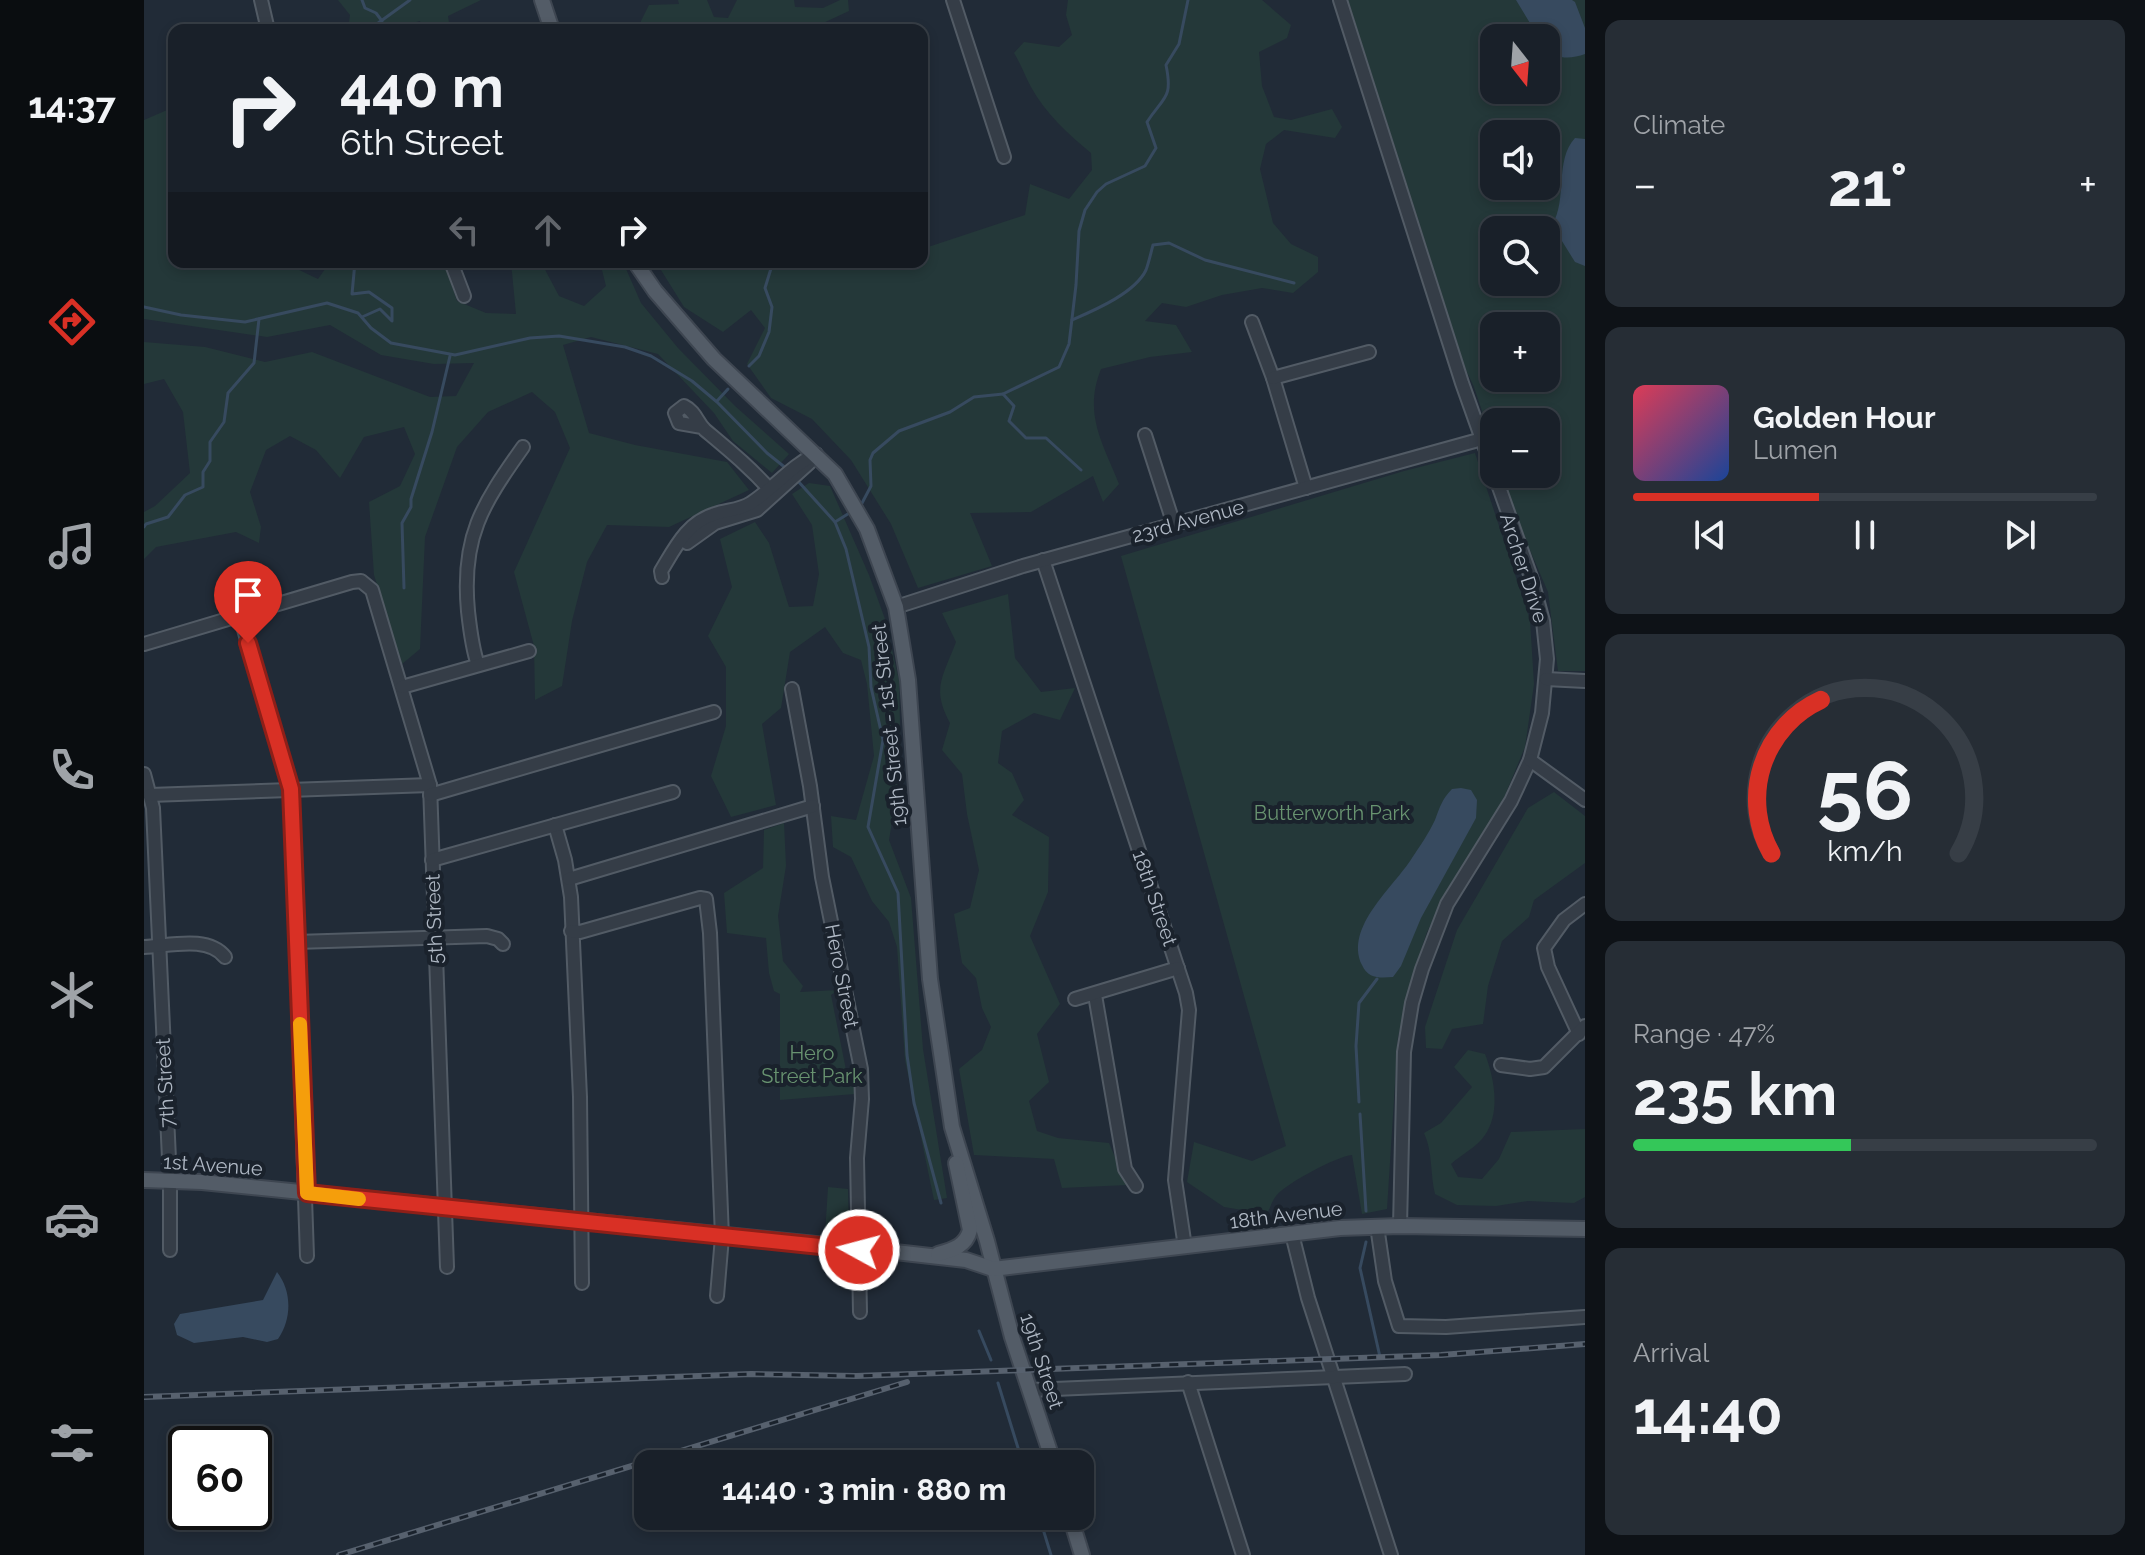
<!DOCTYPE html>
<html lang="en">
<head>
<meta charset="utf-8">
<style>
  :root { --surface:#192029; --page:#262d35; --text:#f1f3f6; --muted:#9fa3a8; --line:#373e46; --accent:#d93025 }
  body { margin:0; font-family:Raleway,sans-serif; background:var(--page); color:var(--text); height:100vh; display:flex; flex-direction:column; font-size:30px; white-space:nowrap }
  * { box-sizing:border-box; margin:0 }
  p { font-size:26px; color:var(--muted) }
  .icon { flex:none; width:44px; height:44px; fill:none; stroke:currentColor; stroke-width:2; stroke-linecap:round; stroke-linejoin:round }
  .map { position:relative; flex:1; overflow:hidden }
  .drawer { display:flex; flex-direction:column; gap:20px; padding:20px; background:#0e1217; width:560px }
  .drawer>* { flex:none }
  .banner { position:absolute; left:24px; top:24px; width:760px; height:244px; border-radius:16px; box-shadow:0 4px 12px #0003,0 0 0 2px var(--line); background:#192029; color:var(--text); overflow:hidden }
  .needle { width:52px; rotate:163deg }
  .tools { position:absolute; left:1336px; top:24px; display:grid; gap:16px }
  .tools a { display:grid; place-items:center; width:80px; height:80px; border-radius:16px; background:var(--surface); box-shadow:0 4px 12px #0003,0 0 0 2px var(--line); font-size:40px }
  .speed { position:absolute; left:24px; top:1426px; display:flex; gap:16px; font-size:40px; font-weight:700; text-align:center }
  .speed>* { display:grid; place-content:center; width:104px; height:104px; border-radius:50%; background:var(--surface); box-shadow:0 4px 12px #0003,0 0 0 2px var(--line); line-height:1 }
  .speed .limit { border:4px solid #111; border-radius:12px; background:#fff; color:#111 }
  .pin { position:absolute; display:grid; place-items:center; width:68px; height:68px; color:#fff; margin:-82px -34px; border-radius:50% 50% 50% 0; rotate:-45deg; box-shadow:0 0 8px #0007 }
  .pin .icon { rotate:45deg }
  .me { position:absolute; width:88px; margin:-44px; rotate:277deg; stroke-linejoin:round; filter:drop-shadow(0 0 6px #0008) }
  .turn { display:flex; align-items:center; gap:28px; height:168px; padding:0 40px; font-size:36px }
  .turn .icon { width:104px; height:104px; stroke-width:2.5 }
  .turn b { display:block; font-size:56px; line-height:68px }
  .lanes { display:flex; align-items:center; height:76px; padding:0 40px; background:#0003; justify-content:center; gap:40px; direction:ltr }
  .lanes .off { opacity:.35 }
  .big { font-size:60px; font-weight:700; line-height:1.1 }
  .drawer .widget { flex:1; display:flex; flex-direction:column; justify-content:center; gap:12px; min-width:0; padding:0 28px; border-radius:16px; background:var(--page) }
  .drawer .dial { align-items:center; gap:0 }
  .dial svg { height:208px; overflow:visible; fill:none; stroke:var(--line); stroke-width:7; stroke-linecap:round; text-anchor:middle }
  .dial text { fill:var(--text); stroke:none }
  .song { display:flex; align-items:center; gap:24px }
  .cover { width:96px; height:96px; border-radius:12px; background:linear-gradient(135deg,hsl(350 70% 55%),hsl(220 70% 35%)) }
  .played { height:8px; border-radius:4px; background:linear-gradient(90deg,var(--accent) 40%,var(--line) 40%) }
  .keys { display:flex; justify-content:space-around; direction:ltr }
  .heat { display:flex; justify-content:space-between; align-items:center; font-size:44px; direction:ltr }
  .charge { height:12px; border-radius:6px; background:linear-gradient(90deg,#34c759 47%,var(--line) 0) }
  .trip { position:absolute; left:490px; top:1450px; width:460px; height:80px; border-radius:16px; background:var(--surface); box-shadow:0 4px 12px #0003,0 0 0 2px var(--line); font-weight:700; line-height:80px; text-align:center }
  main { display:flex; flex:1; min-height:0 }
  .tabs { display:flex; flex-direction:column; width:144px; justify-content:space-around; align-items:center; background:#0a0d10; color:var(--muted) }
  .tabs .icon { width:56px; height:56px }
  .tabs .selected { color:var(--accent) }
  .tabs b { font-size:36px; color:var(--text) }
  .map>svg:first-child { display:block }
</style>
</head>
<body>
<main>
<nav class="tabs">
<b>14:37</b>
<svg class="icon selected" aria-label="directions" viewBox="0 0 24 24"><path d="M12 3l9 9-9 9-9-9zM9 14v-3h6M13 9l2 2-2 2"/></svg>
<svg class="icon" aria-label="music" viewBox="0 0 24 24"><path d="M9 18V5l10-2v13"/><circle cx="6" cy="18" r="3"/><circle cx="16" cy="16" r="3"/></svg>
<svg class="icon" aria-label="phone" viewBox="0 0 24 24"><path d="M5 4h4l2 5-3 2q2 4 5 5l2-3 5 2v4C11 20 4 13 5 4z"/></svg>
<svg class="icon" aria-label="climate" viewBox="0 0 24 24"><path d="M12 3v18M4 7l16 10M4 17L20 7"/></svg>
<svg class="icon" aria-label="car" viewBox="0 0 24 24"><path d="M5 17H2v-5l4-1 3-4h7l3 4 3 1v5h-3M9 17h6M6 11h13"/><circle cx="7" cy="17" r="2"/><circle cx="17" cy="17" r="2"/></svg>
<svg class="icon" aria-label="filters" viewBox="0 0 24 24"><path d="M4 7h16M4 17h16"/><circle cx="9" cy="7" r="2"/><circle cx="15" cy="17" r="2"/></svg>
</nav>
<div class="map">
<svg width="1441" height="1555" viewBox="0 0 1441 1555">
  <rect width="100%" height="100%" fill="#212b37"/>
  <!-- green -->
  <g fill="#243839" fill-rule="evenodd">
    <path d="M194,0H337L304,16L306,30H278L276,21L250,28L249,30H204L206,15Z"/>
    <path d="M534,0H563L570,17L584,18L593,0H650L651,7L679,8L696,0H704L705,11L664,30H497V21L505,5L535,4Z"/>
    <path d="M924,0H1118L1147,25L1143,38L1115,52L1118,86L1130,117L1147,120L1188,109L1198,127L1191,138L1140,130L1122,144L1116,169L1129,223L1147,244L1174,257V272L1149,293L1118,288L1078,295L1042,307L1018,303L1001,321L1032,325L1048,352L1006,357L957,369C939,414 959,443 975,484L959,502L949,476L887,512L826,513L848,566L774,588L747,524L707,460L668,419L627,398L603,364L621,328L607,310L579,332L540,307L512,262H778V249L881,215L886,184L925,199L948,170L947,153C925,135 901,113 887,87C881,76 877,64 870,53L880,42L915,47L928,35L922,15Z"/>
    <path d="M1204,0H1441V671H1414L1404,592L1373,520L1359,474H1402V422H1350V447L1330,387L1322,370ZM1350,38H1402V90H1350ZM1350,134H1402V186H1350ZM1350,230H1402V282H1350ZM1350,326H1402V378H1350Z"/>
    <path d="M30,107V262H146L149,267L174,279L186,262H300L313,301L342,313L372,314L367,262H397L415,296L440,306L462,286L456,262H479L497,303L534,348L591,406L645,454L628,473L589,441L570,413L514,354L447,337L419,345L445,433L491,445L583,462L605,490L525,527L463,525L443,562L428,621L418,686L391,700L390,646L370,572L426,448L411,412L388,392L344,412L313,447L281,537L276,649L258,664L230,575L225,502L256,486L271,454L260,427L220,437L196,478L172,450L146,436L122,450L106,492L117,527L115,543L92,532L12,547L0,559V512L11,506L46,473L39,412L20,379L0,384V342L61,347L121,362L168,352L286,397L312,396L330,363L290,364L237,355L186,325L123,337L0,319V120Z"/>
    <path d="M1331,453L1386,620L1390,684L1381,747L1357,805L1315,870L1283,932L1273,962L1254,1037L1243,1209L1218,1214L1208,1155C1193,1156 1141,1184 1132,1196C1128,1201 1126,1208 1123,1214L1080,1207L1043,1182L1050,1142L1108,1161L1142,1146L977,556L1260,471Z"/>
    <path d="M665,483L686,486L725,575L741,619L755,680L757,769L745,840L767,898L779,1049L803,1198L790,1200L761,1060L753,947L745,922L728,901L707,857L689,847L687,816L712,820L730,756L723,684L717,660L699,653L681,627L646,652L637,708L618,724L632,805L587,817L567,776L582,726V667L564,636L588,587L576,539L611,522L625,543L645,607L669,606L675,574L668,525L648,494Z"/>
    <path d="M864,594L871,658L897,692L931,688L916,720L890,713L858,731L854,763L868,773L880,800L868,815L905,837L904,892L886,936L916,1004L893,1034L905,1082L885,1101L893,1131L914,1138L965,1143L983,1185L918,1188L910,1159L830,1155L815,1069L838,1050L847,1027L838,1008L832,978L818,963L810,914L826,908L835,870L823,814L818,774L798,750L806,723C787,688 799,677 812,642L798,613Z"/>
    <path d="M1410,792L1441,816V863L1390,900L1385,917L1358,941L1344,986L1339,1024L1308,1029L1298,1049L1282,1048L1281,1027L1313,930L1384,808Z"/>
    <path d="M640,823L642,866L634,916L639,961L659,986L656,992L694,990L687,995L703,1075H712L711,1094L636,1100V994L630,991L625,973L622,938L583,933L580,893L619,868L620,830Z"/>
    <path d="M1324,1050L1341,1054C1350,1077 1357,1112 1341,1135C1334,1146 1317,1155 1307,1164L1314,1177L1338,1179L1355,1159L1367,1132L1441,1129V1197L1430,1203L1384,1201L1352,1206L1313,1205L1291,1194C1286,1174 1289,1152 1280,1133L1297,1123L1328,1087L1310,1067Z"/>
    <path d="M684,1187L704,1189L705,1233L699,1236L681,1235Z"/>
  </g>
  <!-- water -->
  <g fill="#374a5f">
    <path d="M1372,0H1428L1431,2L1441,28V54C1427,59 1412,60 1402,48V38H1395Z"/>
    <path d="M1431,138L1441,139V266L1431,262L1408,225C1424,199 1410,161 1431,138Z"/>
    <path d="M1317,788L1327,790L1333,800L1332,818L1277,918L1257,966L1249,977C1236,978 1224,979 1218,965C1200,927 1250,887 1268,858C1276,846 1285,833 1291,820C1296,807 1298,799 1308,789Z"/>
    <path d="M133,1272C148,1291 148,1319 134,1339L123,1342L99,1337L50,1343L33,1335L30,1324L36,1314L119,1300Z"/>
  </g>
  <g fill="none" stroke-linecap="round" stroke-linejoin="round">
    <!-- stream -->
    <g stroke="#374a5f" stroke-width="3">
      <path d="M218,0L221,8L232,13L238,21"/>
      <path d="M229,30L230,26L266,0"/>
      <path d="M211,262L208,294L225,292L248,308V321L236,309L218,317"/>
      <path d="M0,307L37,315L101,322L183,303L214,313L227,328L247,343L311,355L386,338L415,336L481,347L507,356L548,381L573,402L623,453L643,469"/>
      <path d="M928,320C951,310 991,293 1002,270C1005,262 1007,252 1009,245L1025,243L1061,260L1150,283"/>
      <path d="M605,366L615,356L625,332L628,307L621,288L629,262"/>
      <path d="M859,394L870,406L865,421L882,438H902L937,470"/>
      <path d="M573,401L584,389"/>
      <path d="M653,480L691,522L702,549L725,647L727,687L739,740L724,827L754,893L763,1055L770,1103L797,1203"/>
      <path d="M717,505L727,486L726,460L729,453L755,431L806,412L830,397L859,394L915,367L925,344L932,285L935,231L941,210L953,192L962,184L1001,166L1012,148L1003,122C1020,96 1029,99 1022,65L1035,44L1044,0"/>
      <path d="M691,522L707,512"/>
      <path d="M0,527L2,524L24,517L41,495L59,487V472L66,461V442L80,422L84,393L110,363L115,319"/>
      <path d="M260,588L258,523L267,507V499L288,432L306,356"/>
      <path d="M1215,1102L1212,1046L1215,1003L1233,979"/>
      <path d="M1216,1114L1222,1211"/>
      <path d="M1222,1242L1216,1268L1236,1357"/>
      <path d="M835,1331L847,1360"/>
      <path d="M854,1383L879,1464"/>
      <path d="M895,1516L907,1555"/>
    </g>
    <defs>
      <g id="minor">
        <path d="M117,0L124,30"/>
        <path d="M809,0L860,157"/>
        <path d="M1196,0L1318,383L1388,580L1399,621L1403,659L1398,713L1386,760L1367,801L1303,904L1278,969L1268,1003L1260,1052L1256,1226"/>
        <path d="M307,262L320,296"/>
        <path d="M1108,322L1129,378L1162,488"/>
        <path d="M1129,378L1225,352"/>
        <path d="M558,427L535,423L531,413L540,406C552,412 552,421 561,430C586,451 607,468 629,493"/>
        <path d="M1001,435L1030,525"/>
        <path d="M543,543L571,523L613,510L665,463"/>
        <path d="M899,560L1042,993L1045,1010L1031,1180L1041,1247"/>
        <path d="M518,577L517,571C531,548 543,522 571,514C583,510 597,510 607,503C630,488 647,466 672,454"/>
        <path d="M752,607L879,566L1338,439"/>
        <path d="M96,616L147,789L163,1256"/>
        <path d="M0,644L208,582L217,581L228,590L286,785L303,1267"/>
        <path d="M334,665C328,648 326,629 324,611C317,537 338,505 379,447"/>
        <path d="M1402,679L1441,681"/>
        <path d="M258,687L385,651"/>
        <path d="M648,689L666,786L678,877L717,1069L718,1099L713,1158L716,1312"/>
        <path d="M1386,760L1441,800"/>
        <path d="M0,774L9,808L26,1181V1250"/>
        <path d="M6,795L286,785"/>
        <path d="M286,795L570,712"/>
        <path d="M411,825L421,860L427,897L436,1097L438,1283"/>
        <path d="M288,860L529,792"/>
        <path d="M425,879L669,806"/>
        <path d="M427,931L436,932L556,898L562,899L566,933L578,1237L573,1296"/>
        <path d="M152,942L343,936L354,939L359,944"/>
        <path d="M0,947C25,946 64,935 81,957"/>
        <path d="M951,995L981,1169L992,1186"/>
        <path d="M931,999L1034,968"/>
        <path d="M1435,1034L1404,967L1400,948L1420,920L1441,904"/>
        <path d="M1357,1065L1386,1069L1400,1067L1441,1026"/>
        <path d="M1233,1226L1241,1281L1255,1326L1302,1327L1441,1317"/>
        <path d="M1148,1234L1164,1298L1247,1555"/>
        <path d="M1044,1382L1099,1555"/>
        <path d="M887,1390L1261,1374"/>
      </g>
      <g id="major">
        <path d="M398,0L408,30"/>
        <path d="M491,262L511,291L570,359L691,474L723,529L752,607L764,680L786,979L808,1127L843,1241L868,1337L910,1464"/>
        <path d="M0,1180L58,1182L760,1253L822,1260L849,1269L1196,1228L1256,1226L1441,1229"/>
        <path d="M794,1254C809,1250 822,1246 826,1230L812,1163"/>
        <path d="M926,1516L938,1555"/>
      </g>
    </defs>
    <!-- minor casing -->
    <use href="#minor" stroke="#525b65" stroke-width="16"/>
    <!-- major casing -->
    <use href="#major" stroke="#3e4651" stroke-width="18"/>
    <!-- minor -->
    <use href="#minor" stroke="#353d47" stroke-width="12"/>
    <!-- major -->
    <use href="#major" stroke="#535c67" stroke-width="14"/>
    <defs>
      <g id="rail">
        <path d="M0,1397L607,1374L712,1376L1297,1355L1441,1344"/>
        <path d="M195,1555L763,1382"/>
      </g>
    </defs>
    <!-- rail casing -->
    <use href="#rail" stroke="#57616e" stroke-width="6"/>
    <!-- rail -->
    <use href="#rail" stroke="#1a222c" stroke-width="3" stroke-dasharray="9" stroke-linecap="butt"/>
  </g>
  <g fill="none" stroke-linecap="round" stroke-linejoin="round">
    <defs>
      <path id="route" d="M104,643L147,789L163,1193L715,1250"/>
    </defs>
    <!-- route casing -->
    <use href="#route" stroke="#8d1f18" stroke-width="20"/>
    <!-- route -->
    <use href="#route" stroke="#d93025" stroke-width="14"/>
    <!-- slow -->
    <path stroke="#f59e0b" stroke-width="14" d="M156,1024L163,1193L215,1199"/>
  </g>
  <g text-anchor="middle" stroke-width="8" stroke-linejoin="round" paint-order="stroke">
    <!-- street labels -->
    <g font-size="20" fill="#afb8c4" stroke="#1a222c">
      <text transform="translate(1044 521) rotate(-15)" y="7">23rd Avenue</text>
      <text transform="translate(1380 568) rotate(72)" y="7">Archer Drive</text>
      <text transform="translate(745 725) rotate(-96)" y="7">19th Street - 1st Street</text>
      <text transform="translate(1011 898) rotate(71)" y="7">18th Street</text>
      <text transform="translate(290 919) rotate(-92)" y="7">5th Street</text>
      <text transform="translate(698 976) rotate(79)" y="7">Hero Street</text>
      <text transform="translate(21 1083) rotate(-93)" y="7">7th Street</text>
      <text transform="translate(69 1165) rotate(4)" y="7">1st Avenue</text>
      <text transform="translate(1142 1215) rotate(-7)" y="7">18th Avenue</text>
      <text transform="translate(898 1361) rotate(72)" y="7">19th Street</text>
    </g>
    <!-- park labels -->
    <g font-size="20" fill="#689370" stroke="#1a222c">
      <text x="1188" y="820">Butterworth Park</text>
      <text x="668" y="1060">Hero<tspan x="668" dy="23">Street Park</tspan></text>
    </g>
  </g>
</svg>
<div class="tools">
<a><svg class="needle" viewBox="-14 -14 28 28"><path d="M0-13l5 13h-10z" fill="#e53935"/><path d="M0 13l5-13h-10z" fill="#9fa3a8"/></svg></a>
<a><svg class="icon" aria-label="sound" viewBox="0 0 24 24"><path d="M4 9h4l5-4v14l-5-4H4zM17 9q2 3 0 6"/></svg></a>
<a><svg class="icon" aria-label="search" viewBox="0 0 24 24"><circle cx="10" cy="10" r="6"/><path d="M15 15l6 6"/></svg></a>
<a>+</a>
<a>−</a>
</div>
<div class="speed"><div class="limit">60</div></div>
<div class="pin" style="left:104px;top:643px;background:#d93025"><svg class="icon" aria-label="arrive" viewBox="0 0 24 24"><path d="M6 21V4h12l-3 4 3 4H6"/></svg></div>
<svg class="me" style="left:715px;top:1250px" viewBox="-20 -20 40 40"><circle r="17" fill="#d93025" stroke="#fff" stroke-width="3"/><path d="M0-11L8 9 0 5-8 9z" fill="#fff"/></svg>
<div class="trip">14:40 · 3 min · 880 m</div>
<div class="banner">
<div class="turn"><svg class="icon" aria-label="right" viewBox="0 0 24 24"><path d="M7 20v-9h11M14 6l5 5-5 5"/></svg><div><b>440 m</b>6th Street</div></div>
<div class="lanes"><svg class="icon off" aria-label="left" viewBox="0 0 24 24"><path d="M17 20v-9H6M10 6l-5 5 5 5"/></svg><svg class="icon off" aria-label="ahead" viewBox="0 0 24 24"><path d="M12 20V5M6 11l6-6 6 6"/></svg><svg class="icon" aria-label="right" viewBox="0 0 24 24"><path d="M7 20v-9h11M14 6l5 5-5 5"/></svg></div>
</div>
</div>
<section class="drawer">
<div class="widget"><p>Climate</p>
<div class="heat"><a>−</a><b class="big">21°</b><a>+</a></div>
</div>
<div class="widget">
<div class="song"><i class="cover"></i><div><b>Golden Hour</b><p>Lumen</p></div></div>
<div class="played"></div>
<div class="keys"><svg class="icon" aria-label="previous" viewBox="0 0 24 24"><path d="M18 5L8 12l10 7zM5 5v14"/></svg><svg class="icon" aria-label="pause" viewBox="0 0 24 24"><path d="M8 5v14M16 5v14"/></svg><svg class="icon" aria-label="next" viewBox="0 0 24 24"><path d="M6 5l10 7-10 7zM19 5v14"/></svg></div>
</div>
<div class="widget dial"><svg viewBox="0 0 100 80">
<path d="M14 69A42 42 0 1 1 86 69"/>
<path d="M14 69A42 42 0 0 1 33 10" stroke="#d93025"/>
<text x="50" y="56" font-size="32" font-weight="700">56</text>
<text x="50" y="72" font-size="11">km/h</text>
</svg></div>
<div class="widget"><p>Range · 47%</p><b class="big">235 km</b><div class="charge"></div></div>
<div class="widget"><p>Arrival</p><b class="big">14:40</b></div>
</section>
</main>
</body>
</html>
